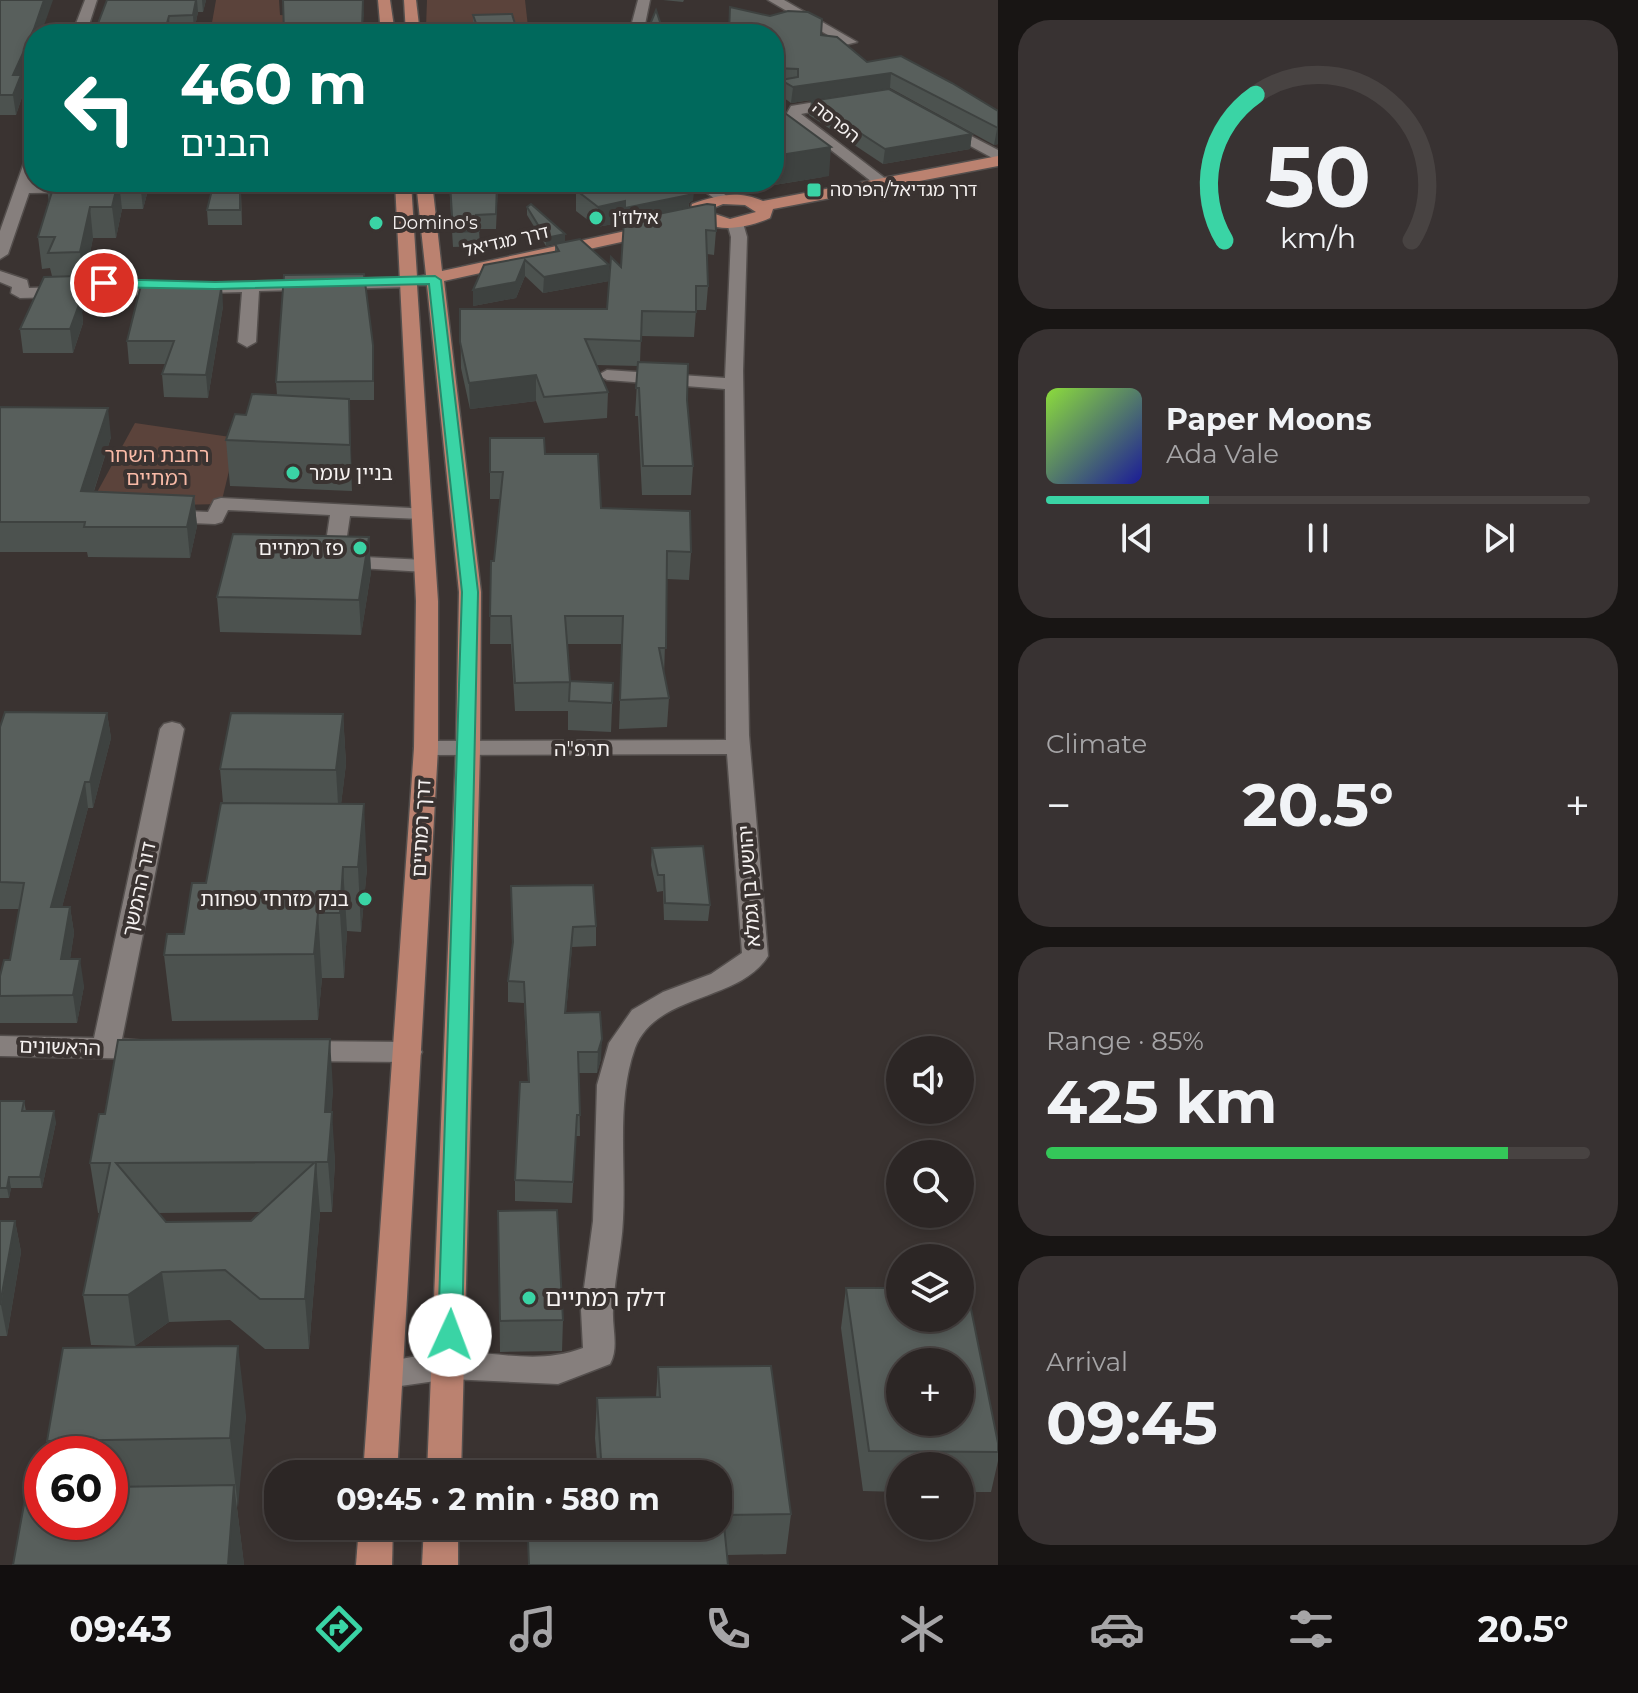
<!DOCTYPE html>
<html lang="en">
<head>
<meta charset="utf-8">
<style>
  :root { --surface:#2c2625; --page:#383232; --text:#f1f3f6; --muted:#a6a5a7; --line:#484342; --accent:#3ad4a5 }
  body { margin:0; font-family:Montserrat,"Noto Sans Hebrew",sans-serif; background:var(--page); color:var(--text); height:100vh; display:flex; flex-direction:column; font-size:30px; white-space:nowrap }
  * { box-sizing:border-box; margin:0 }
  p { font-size:26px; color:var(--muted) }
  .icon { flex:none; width:44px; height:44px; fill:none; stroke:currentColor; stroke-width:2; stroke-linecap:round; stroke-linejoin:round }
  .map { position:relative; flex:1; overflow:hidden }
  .side { display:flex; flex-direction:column; gap:20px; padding:20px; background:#181514; width:640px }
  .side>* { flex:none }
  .guide { position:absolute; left:24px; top:24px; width:760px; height:168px; border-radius:32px; box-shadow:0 4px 12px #0003,0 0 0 2px var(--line); background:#00695c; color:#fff; overflow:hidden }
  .controls { position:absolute; left:886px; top:1036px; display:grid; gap:16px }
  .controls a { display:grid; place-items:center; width:88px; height:88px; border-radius:50%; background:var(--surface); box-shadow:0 4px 12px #0003,0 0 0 2px var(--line); font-size:40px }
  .speed { position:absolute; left:24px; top:1436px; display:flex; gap:16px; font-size:40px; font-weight:700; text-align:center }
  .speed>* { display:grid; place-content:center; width:104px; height:104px; border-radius:50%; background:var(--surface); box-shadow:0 4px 12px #0003,0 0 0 2px var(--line); line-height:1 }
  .speed .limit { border:12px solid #d22; background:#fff; color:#111 }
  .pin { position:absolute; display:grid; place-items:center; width:68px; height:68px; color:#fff; margin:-34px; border:4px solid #fff; border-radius:50%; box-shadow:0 2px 8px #0007 }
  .me { position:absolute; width:88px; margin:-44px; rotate:2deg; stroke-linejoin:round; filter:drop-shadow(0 0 6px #0008) }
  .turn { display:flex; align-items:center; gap:28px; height:168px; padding:0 24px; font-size:36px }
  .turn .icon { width:104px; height:104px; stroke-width:2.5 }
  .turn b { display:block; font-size:56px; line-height:68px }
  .big { font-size:60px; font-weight:700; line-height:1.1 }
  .side .tile { flex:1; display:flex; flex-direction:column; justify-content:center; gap:12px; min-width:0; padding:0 28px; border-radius:32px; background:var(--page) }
  .side .dial { align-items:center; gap:0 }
  .dial svg { height:208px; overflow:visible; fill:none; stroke:var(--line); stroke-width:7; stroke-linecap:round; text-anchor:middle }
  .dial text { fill:var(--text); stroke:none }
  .song { display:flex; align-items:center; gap:24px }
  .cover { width:96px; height:96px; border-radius:12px; background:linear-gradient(135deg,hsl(90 70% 55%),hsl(240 70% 35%)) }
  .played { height:8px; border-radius:4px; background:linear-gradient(90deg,var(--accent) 30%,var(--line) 30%) }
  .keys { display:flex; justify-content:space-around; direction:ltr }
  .heat { display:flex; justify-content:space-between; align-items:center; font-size:44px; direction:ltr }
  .charge { height:12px; border-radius:6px; background:linear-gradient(90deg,#34c759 85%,var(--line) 0) }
  .trip { position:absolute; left:264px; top:1460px; width:468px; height:80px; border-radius:32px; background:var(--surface); box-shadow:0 4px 12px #0003,0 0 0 2px var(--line); font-weight:700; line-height:80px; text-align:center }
  .dock { display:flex; height:128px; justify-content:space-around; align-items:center; background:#120f0f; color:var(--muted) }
  .dock .icon { width:56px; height:56px }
  .dock .on { color:var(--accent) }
  .dock b { font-size:36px; color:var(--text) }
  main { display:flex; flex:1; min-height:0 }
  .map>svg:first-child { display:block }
</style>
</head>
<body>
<main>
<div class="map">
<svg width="998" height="1565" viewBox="0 0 998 1565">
  <rect width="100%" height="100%" fill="#3a3331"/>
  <!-- green -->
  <g fill="#5b433b">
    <path d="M216,0H279L280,15L313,17L320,34H210Z"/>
    <path d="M427,0H525L528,27L426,28Z"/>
    <path d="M135,423L237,438L221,504L89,507Z"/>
  </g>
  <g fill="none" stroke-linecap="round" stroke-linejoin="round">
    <defs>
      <g id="minor">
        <path d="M85,0H97L86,34H72Z"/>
        <path d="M638,0H650L643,34H629Z"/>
        <path d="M768,0H784L857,42L845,45Z"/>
        <path d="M840,98L845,99V105L801,114L886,179V185H876L786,115L791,106Z"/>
        <path d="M944,122L998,150V161L939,129L937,126Z"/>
        <path d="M34,152L33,183L348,184L340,189L29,193L8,254L0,259V231L26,157Z"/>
        <path d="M692,182H710L730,199L722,204Z"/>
        <path d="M735,218L743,223L747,237L743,371L749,735L768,956C740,1002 656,993 635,1048C616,1101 626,1163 623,1219C622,1249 614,1279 613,1310C612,1328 619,1348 610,1364L558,1384L449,1379L387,1388L376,1384L371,1375L376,1366C398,1358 425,1354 449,1353C497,1350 535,1366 583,1348L581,1310L593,1221L597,1085L609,1043L632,1010L663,992L711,974L742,953L727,754L426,755L418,753L414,748L418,743L426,741L726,740L725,389L607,380L598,375L607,370L725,378L731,237L727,223Z"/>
        <path d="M0,271L27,280L29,288L410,277L418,282L410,287L259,291L256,342L247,347L238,342L242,292L20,298L11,293L12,287L0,282Z"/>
        <path d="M221,498L429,509L432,513L422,519L350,516L344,556L425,560L435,566L425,572L326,566L323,562L330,515L228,510L222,522L215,524L165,522L155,516L165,510L208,512L214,500Z"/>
        <path d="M172,722L180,724L184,729L122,1039L159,1042L163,1049L159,1056L149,1059L0,1056V1036L94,1038L160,729L164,724Z"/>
        <path d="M298,1041L408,1042L418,1045L422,1052L418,1059L408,1062L298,1061L288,1058L284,1051L288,1044Z"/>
      </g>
      <g id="major">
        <path d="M378,0H390L395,34H381Z"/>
        <path d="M404,0H416L420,34H406Z"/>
        <path d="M998,156V166L773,209L770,218C745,229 710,235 690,213L692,204C717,195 738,190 763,201ZM723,204L745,205L756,212L730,219L706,211Z"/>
        <path d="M395,182H411L417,277L426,275L416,182H432L442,271L653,225L661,230L653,235L444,281L481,592L480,749L461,1474H427L456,749L459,592L427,285H417L438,601V748L397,1474H363L414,748L416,601Z"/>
        <path d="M359,1526H393L392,1565H356Z"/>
        <path d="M424,1526H458V1565H422Z"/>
      </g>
    </defs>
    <!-- minor casing -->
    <use href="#minor" stroke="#544f4d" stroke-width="3"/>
    <!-- major casing -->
    <use href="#major" stroke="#544f4d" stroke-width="3"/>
    <!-- minor -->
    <use href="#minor" fill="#867f7d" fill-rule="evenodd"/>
    <!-- major -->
    <use href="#major" fill="#bb8270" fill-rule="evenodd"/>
  </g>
  <!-- wall -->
  <g fill="#4c524f" fill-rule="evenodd">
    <path d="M0,0L34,34V53L22,81L23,94L16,115H0Z"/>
    <path d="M107,0H206L203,12H198L194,31L171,32L170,34H94Z"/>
    <path d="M663,0H684L683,2Z"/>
    <path d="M473,15L518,34H474L473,31Z"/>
    <path d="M774,34L821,35L867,62L998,111V144L994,145L890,88L791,103L780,95L781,84L774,83Z"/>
    <path d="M811,101L972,134L970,149L883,164L809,115Z"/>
    <path d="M829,176L756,188L749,182H774Z"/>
    <path d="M46,182H145L147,194L143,209H122L116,238H93L84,283L78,284L81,285L84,308L82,312L83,323L73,353H23L20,329L52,276L50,268L42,269L38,237L49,202Z"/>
    <path d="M449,182H498L496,229H479L480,246L453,247Z"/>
    <path d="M620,182H694L693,200L689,203V208L716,231L714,255L707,254L708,286L706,310H696L694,337L641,336L640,362L687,400L693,466L691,495H642L638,416H635L638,366L596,365L608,392L607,418L544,423L536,401L470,409L461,368L460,309H607L621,267L624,222L597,227L576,211V190Z"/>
    <path d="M241,193L242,225H208L207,210Z"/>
    <path d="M527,207L565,234V242L546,246L527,215Z"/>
    <path d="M555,244L609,265V281L543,293L525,276L516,298L473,306L484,265L555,252Z"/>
    <path d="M223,306L208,398L164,397L162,374L166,364H129L127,341Z"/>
    <path d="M374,364V400H349L352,491L230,486L226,440L246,415L277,395L276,382Z"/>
    <path d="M0,407L111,437L94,491L194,496L197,526L190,558L88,557L87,552H0Z"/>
    <path d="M490,438L545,454L601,508L691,552L689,580L667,579L664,677L669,698L667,727L619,729L622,644H567L570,681L613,683L611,732L568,730V711H515L511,644H490L491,561H494L500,499H490Z"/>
    <path d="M369,537L371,572L361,635L220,632L217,597Z"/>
    <path d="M107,713L111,738L93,808H88L62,907H70L74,933L70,959L84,986L77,1023H0V976L10,960L19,909H0V727Z"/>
    <path d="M343,714L346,764L341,804L367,868L361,932L347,931L344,978H322L318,1020L172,1021L164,955L184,934L206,883L223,803L220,769Z"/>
    <path d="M652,848L710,905L708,921L664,920L663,891L657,892L651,865Z"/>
    <path d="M511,886L596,926V946L572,947L566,1013L600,1012L601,1059L597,1073H579L580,1136H576L572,1203L515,1201V1180L528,1082L524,1003L508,1002V981L512,947Z"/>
    <path d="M333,1089L331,1112L335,1162L332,1212H320L309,1349H265L230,1320L169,1322L135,1346L91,1345L83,1295L100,1213H98L90,1163ZM260,1212L251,1221L166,1222L158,1213Z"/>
    <path d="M0,1101H24L26,1111L56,1122L42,1188H11L9,1198H0Z"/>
    <path d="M498,1211L563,1320L562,1351L500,1352Z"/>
    <path d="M0,1221H15L21,1252L7,1336H0Z"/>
    <path d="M846,1288L998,1443V1461L991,1492H960V1466H900V1492L863,1491L841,1328Z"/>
    <path d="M658,1367L791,1514L786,1554L727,1555L728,1565H528V1540L601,1539V1526H718V1474H598L595,1438L597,1398L656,1397Z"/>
    <path d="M246,1415L237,1508L244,1565H13L110,1522V1454H49L47,1441Z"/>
  </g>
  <!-- shaded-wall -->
  <g fill="#3e4240">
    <path d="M44,0H53L41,34H34V53L22,81L23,94L16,115L13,95V75Z"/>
    <path d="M196,0H197L198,12L194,31L193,15Z"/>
    <path d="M202,0H206L203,12Z"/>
    <path d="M363,0L364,15L362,34V28Z"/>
    <path d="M169,16L170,34H164Z"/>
    <path d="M891,73L890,88L791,103L793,87Z"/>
    <path d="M998,128V144L994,145L997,129Z"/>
    <path d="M972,134L970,149L883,164L885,149Z"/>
    <path d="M831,147L829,176L756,188V182H774V156Z"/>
    <path d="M118,182H119L122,209L116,238L112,207Z"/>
    <path d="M140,182H145L147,194L143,209Z"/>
    <path d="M692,182H694L693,200L689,203L688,215L624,222L597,227L598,207L625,201Z"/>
    <path d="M90,207L93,238L84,283L80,252Z"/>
    <path d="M565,234V242L546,246V238Z"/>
    <path d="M525,260V276L516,298L473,306V290Z"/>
    <path d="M609,265V281L543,293L544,277Z"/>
    <path d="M78,276L79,289L81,285L84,308L82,312L83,323L73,353L70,329Z"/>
    <path d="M222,284L223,306L208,398L206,375Z"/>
    <path d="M536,375V401L470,409L469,383Z"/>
    <path d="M349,399L351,444L352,491L350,445Z"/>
    <path d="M108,408L111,437L84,521L81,491Z"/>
    <path d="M194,496L197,526L190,558L187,527Z"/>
    <path d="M369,537L371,572L361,635L359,600Z"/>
    <path d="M107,713L111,738L93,808L90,782Z"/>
    <path d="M343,714L346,764L339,821L336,770Z"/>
    <path d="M85,782L88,808L55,934L51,907Z"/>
    <path d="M364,804L367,868L361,932L358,867Z"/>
    <path d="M343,867L347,931L344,978L340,913Z"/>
    <path d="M70,907L74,933L66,986L61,959Z"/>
    <path d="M318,913L322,978L318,1020L314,954Z"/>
    <path d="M573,927L572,947L564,1033L565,1013Z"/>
    <path d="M80,959L84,986L77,1023L73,995Z"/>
    <path d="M330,1039L333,1089L328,1162L325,1112Z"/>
    <path d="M602,1039L601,1059L597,1073L598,1052Z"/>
    <path d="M54,1111L56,1122L42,1188L40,1177Z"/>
    <path d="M332,1112L335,1162L332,1212L328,1162Z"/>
    <path d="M316,1162L320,1212L309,1349L305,1299Z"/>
    <path d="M9,1177L11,1188L9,1198L7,1188Z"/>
    <path d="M15,1221L21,1252L7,1336L1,1305Z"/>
    <path d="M162,1272L169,1322L135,1346L128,1295Z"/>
    <path d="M238,1346L246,1415L238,1508L230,1438Z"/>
    <path d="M234,1485L244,1564V1565H228Z"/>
  </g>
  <!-- building -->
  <g fill="#585f5c" stroke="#3e4240" stroke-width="2" fill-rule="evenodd">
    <path d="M0,0H44L34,29L13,75H21L13,95H0Z"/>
    <path d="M107,0H196L193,15L169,16L164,34H94Z"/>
    <path d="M283,0H363L362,28H358L359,34H258L284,33Z"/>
    <path d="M730,7L770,16L788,11L808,12L822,19L821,35L837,37L867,62L901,56L952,83L998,111V128L891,73L793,87L781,80L798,77V69L774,68V34H729Z"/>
    <path d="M656,10L664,34H646Z"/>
    <path d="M512,14L518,34H480L473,15Z"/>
    <rect x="558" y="28" width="36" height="6"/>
    <path d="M889,89L972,134L885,149L811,101Z"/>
    <path d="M774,105L831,147L774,156Z"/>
    <path d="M55,182H118L112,207H90L80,252L48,253L55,237H38Z"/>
    <path d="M214,182H240V210H207Z"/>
    <path d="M450,182H497L496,214L476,215L479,231L453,232Z"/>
    <path d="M619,182H692L690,183L689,195L625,208V201L598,207L576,190Z"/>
    <path d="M531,204L565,234L546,238L527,207Z"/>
    <path d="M707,204L715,205L716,231L706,230L708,286H696V312L642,311L641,341L585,339L608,392L544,397L536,375L469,383L460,342V309H607L611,257L621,267L624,221Z"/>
    <path d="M580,239L609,265L544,277L525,260L516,282L473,290L484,265L559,251L555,244Z"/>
    <path d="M364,274L373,345V381L276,382L284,275Z"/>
    <path d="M78,276L76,285H81L76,299H81L70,329H20L44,277Z"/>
    <path d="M222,284L206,375L162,374L174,341H127L141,285Z"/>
    <path d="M638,362L688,364L687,400L693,466H643L639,388H636Z"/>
    <path d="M252,394L349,399L350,445L226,440L235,414L246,415Z"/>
    <path d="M0,407L108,408L81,491L194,496L187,527H84L85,522H0Z"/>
    <path d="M490,438H544L545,454H598L601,508L690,511L691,552L667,551L666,648H659L669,698L620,700L623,616H565L570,681L613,683L612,703L569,701L570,682L515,683L511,616H490L491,561H494L503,472H490Z"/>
    <path d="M233,534L369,537L359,600L217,597Z"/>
    <path d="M5,712L107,713L90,782H85L51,907H70L61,959H80L73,995L0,996V976L4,960H10L24,883L0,882V727Z"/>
    <path d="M231,713L343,714L336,770L220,769Z"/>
    <path d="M221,803L364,804L358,867H343L340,913H318L314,954L164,955L167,934H184L192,883H206Z"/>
    <path d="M703,846L710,905L665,903L664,875H658L652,848Z"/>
    <path d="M593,885L596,926L573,927L565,1013L600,1012L602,1039L598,1052H578L580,1115H577L573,1182L515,1180L520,1082H529L524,982L508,981L513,942L511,886Z"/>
    <path d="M330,1039L325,1112H332L328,1162H316L305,1299H260L225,1270L162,1272L128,1295H83L110,1163H90L99,1114H105L118,1040ZM315,1162L251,1221L166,1222L116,1163Z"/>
    <path d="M0,1101H24L22,1111H54L40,1177H9L7,1188H0Z"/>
    <path d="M557,1210L563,1320L500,1321L498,1211Z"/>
    <path d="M0,1221H15L0,1305Z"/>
    <path d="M846,1288H900V1318H960V1289H967L998,1443V1452L869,1451ZM900,1362H960V1422H900Z"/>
    <path d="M238,1346L230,1438L47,1441L63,1348Z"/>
    <path d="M771,1366L791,1514L723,1515L728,1565H529L528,1540L606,1539L605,1526H718V1474H602L597,1398L660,1397L658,1367Z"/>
    <path d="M234,1485L228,1565H13L27,1488H42V1522H110V1487Z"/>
  </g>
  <!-- route -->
  <path fill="#3ad4a5" stroke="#268a6b" stroke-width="2" d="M435,276L441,280L478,592L462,1335L459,1341L450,1344L441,1341L438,1335L462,592L429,284L215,289L104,287L97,283L104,279L215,282Z"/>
  <!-- markers -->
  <g fill="#3ad4a5" stroke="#3a3331" stroke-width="3">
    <rect x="806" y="182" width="16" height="16" rx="4"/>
    <circle cx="596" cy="218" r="8"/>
    <circle cx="376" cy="223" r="8"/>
    <circle cx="293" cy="473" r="8"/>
    <circle cx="360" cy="548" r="8"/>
    <circle cx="365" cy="899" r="8"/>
    <circle cx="529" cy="1298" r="8"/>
  </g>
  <g text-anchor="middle" stroke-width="8" stroke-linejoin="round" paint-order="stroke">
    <!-- far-street labels -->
    <g font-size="18" fill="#f6f2f1" stroke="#3a3331">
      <text transform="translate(836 122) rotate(38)" y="6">הפרסה</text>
      <text transform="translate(506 241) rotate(-13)" y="6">דרך מגדיאל</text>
    </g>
    <!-- far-poi labels -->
    <g font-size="18" fill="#f6f2f1" stroke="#3a3331" text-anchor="start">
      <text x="830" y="196">דרך מגדיאל/הפרסה</text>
      <text x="612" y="224">אילוז'ן</text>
      <text x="392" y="229">Domino's</text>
    </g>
    <!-- park labels -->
    <g font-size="20" fill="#f8baa7" stroke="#3a3331">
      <text x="157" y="462">רחבת השחר<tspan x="157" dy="23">רמתיים</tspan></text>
    </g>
    <!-- poi labels -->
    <g font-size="20" fill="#f6f2f1" stroke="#3a3331" text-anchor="end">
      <text x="309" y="480" text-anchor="start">בניין עומר</text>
      <text x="344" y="555">פז רמתיים</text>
      <text x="349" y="906">בנק מזרחי טפחות</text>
    </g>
    <!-- street labels -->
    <g font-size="20" fill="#f6f2f1" stroke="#3a3331">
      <text x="582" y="756">תרפ"ה</text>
      <text transform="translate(421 828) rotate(-87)" y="7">דרך רמתיים</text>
      <text transform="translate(749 886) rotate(-94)" y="7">יהושע בן גמלא</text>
      <text transform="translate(139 889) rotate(-78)" y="7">דור ההמשך</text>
      <text transform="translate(60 1047) rotate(2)" y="7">הראשונים</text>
    </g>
    <!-- near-poi labels -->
    <g font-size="24" fill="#f6f2f1" stroke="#3a3331" text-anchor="start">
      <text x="545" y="1306">דלק רמתיים</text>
    </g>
  </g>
</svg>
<div class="controls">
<a><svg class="icon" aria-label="sound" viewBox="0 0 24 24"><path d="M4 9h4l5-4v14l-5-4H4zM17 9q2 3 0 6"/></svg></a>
<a><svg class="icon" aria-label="search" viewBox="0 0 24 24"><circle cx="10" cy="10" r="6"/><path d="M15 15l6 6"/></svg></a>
<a><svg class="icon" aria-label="layers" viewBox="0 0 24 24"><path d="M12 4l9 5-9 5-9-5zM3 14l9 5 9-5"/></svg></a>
<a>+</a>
<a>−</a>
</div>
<div class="speed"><div class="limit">60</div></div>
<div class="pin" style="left:104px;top:283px;background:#d93025"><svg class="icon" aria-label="arrive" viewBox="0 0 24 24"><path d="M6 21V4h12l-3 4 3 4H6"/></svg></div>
<svg class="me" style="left:450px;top:1335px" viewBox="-20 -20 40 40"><circle r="19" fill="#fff"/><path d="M0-13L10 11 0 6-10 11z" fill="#3ad4a5"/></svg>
<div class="trip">09:45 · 2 min · 580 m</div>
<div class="guide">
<div class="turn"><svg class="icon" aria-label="left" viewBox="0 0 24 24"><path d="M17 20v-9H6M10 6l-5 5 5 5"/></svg><div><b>460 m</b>הבנים</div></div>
</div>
</div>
<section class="side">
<div class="tile dial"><svg viewBox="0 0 100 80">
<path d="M14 69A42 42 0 1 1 86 69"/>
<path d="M14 69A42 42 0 0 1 26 13" stroke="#3ad4a5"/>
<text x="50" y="56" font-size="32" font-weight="700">50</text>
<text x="50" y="72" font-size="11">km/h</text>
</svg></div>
<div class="tile">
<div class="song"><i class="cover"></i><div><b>Paper Moons</b><p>Ada Vale</p></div></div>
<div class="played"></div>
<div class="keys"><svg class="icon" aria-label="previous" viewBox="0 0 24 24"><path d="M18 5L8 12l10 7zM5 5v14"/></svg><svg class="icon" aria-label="pause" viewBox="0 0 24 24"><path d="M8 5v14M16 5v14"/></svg><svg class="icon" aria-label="next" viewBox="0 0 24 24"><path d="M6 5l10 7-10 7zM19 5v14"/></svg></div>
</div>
<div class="tile"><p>Climate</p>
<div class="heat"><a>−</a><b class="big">20.5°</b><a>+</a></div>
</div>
<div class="tile"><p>Range · 85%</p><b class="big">425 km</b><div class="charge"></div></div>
<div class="tile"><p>Arrival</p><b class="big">09:45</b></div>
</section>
</main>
<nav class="dock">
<b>09:43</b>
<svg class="icon on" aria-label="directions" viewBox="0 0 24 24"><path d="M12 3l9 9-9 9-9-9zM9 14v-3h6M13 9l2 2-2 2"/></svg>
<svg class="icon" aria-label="music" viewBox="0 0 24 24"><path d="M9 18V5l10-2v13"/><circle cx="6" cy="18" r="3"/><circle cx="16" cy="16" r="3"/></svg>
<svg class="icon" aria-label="phone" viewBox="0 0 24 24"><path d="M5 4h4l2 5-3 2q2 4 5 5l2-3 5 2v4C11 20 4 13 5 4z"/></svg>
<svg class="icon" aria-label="climate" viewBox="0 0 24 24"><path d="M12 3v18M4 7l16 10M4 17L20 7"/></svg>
<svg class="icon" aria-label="car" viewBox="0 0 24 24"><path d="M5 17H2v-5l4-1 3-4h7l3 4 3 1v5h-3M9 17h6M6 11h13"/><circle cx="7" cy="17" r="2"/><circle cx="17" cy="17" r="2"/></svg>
<svg class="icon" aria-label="filters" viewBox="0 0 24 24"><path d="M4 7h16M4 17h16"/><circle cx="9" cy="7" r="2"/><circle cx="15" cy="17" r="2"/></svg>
<b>20.5°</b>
</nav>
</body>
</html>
